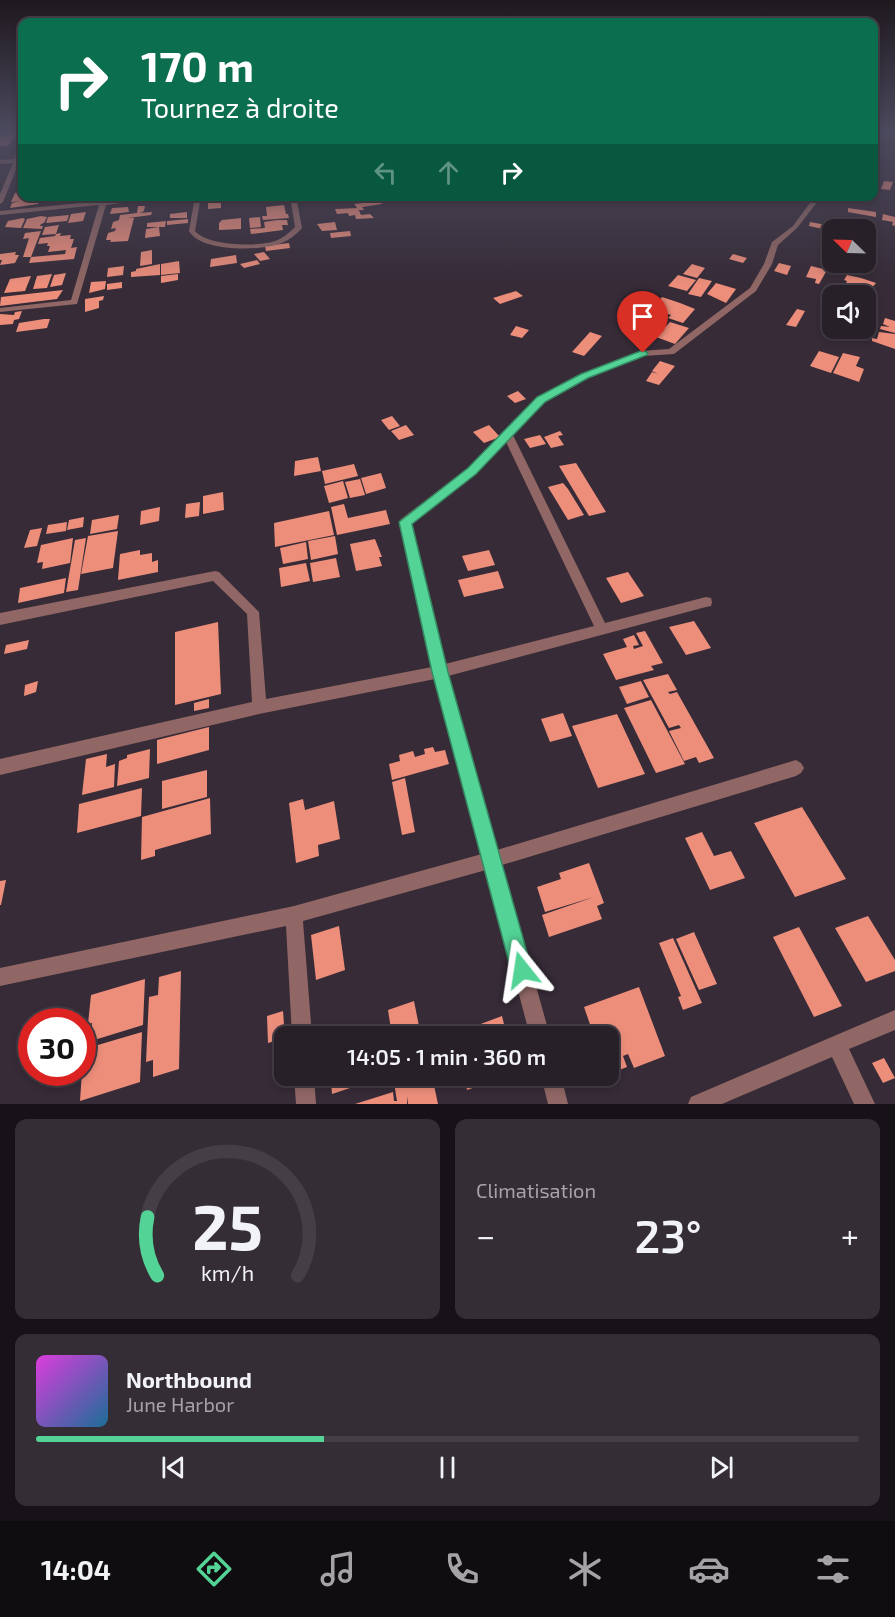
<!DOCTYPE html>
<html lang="fr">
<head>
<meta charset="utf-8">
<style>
  :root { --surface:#282029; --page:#342d35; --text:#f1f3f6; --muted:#a5a3a8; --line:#443e46; --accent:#53d396 }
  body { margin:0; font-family:"Exo 2",sans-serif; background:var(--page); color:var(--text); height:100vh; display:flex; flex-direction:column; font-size:22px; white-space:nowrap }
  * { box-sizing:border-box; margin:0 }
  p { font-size:20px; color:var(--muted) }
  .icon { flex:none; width:33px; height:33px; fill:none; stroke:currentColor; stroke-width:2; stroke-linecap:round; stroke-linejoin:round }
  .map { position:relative; height:1104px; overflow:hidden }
  .panel { display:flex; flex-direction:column; gap:15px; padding:15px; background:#161217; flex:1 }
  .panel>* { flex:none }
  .banner { position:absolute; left:18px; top:18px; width:860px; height:183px; border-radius:12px; box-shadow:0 3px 9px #0003,0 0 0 2px var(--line); background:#0b6e4f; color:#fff; overflow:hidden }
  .needle { width:39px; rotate:293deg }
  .controls { position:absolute; left:822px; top:219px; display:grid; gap:12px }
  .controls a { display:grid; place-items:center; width:54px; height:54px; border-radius:12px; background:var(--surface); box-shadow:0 3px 9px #0003,0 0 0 2px var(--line); font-size:30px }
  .speed { position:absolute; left:18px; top:1008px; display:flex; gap:12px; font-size:30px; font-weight:700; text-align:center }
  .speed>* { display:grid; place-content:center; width:78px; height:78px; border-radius:50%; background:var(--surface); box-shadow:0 3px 9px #0003,0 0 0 2px var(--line); line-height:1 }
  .speed .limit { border:9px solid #d22; background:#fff; color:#111 }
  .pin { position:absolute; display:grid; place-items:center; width:51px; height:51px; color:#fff; margin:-62px -26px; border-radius:50% 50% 50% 0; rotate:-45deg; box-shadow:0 0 6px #0007 }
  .pin .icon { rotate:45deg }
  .me { position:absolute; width:66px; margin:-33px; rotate:345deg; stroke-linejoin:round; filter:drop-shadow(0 0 4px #0008) }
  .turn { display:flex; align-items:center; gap:21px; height:126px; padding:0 24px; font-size:27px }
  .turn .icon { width:78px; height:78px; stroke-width:2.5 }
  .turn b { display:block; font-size:42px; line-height:51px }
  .lanes { display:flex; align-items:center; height:57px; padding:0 24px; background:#0003; justify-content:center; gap:30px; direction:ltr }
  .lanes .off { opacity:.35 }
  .big { font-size:45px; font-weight:600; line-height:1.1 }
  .panel .widget { flex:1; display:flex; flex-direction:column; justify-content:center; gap:9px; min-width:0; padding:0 21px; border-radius:12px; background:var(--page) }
  .panel .dial { align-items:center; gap:0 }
  .dial svg { height:156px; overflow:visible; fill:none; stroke:var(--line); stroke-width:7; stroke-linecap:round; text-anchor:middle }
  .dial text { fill:var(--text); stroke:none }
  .song { display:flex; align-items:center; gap:18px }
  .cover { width:72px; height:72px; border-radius:9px; background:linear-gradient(135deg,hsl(300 70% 55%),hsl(200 70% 35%)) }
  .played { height:6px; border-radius:3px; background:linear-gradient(90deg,var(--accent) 35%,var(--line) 35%) }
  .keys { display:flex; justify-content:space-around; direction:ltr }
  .heat { display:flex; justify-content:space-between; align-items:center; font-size:33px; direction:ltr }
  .panel .tiles { flex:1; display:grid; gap:15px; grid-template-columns:1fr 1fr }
  .widget:last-child { grid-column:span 2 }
  .trip { position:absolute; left:274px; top:1026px; width:345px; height:60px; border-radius:12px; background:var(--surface); box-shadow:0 3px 9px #0003,0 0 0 2px var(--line); font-weight:600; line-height:60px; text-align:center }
  .dock { display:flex; height:96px; justify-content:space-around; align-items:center; background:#100d10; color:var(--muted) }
  .dock .icon { width:42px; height:42px }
  .dock .selected { color:var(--accent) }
  .dock b { font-size:27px; color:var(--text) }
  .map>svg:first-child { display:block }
</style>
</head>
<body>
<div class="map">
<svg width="895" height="1104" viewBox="0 0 895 1104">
  <rect width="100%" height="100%" fill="#362b37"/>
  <!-- building -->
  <g fill="#ed8e7b">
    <path d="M5,131H22V135L14,137L9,145L0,146V139L3,135L7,136L8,134L3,135Z"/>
    <path d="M884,181L893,182L890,190L881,189Z"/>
    <path d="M22,192V196H40L38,204L10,208L12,203L20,201L11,202L15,193Z"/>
    <path d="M284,196V202L257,203L256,197Z"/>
    <path d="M304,196H338V198L305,202Z"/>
    <path d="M221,199V208L208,209V200Z"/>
    <path d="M381,201L382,204L362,207L364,210H359L354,204Z"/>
    <path d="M284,205L286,214H288L289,218L263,220L262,216H267L266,207Z"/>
    <path d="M138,206H145L144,211L140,213L152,212L151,215L128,218H134L128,241L110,242L111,240H106L108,233L115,231L116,228L111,229L113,222L119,220L120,215L137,213Z"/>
    <path d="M128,207L129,212L110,214L112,208Z"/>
    <path d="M358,208L361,215L370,214L374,218L356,219L355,215L349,216L348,213L337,214L335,209Z"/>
    <path d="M848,208L876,212V217L848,212Z"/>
    <path d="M86,212L83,221L68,223L71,214Z"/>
    <path d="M187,212V218H170V214Z"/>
    <path d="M883,214L895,217V226L892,225L893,222L882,220Z"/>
    <path d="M69,215L67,221L46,223L48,217Z"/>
    <path d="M41,216L47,217L44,223L41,224L40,226H43L42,229L23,228L27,219Z"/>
    <path d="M260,217L261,227L250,228L249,218Z"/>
    <path d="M23,218L25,219L21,228L5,227L8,221Z"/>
    <path d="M241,218V229L219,230V223L222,220Z"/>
    <path d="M188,219V223L167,225V221Z"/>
    <path d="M277,220H287L288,225H282L283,230L251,234L250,229L265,228L264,222Z"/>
    <path d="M166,221L165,227H147V223Z"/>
    <path d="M335,222L337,230L322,231L317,224Z"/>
    <path d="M810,222L843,228V230L832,231L809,226Z"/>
    <path d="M59,225L56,234L42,235L45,227Z"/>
    <path d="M159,227L160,236L145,238L146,229Z"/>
    <path d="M41,231L31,257H23L29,238L23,239L25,233Z"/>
    <path d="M350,231L351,236L331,238L330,233Z"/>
    <path d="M61,233L60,236L71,235L70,239H74L71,248L77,247L74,259L29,263L31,257L65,254L66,250L48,252L50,246H47L48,243L38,244L40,238L55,236L56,234Z"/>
    <path d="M289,243L290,248L266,251L265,246Z"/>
    <path d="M152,250V264L140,266L141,252Z"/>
    <path d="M16,252L15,255H19L15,263L0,265L2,260H0V254Z"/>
    <path d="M264,252L270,259L260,261L254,254Z"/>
    <path d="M733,254L747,258L743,263L729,259Z"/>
    <path d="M236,255L237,263L210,267L211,259Z"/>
    <path d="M257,260L260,264L244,268L240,264Z"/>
    <path d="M179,261L180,273L161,275V264Z"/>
    <path d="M779,263L791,266L787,275L774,271Z"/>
    <path d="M160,264V275L131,277V272L136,271V269Z"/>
    <path d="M692,264L705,268L697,278L683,274Z"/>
    <path d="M124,266L123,275L107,277L108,268Z"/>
    <path d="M811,266L827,270L819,284L815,283L816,279L806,277Z"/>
    <path d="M66,273L62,285L50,287L54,275Z"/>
    <path d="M52,274L47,288L33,289L37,276Z"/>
    <path d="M178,274V280L161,283V276Z"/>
    <path d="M678,275L696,280L687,291L668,286Z"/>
    <path d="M847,275L861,278L876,283L871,289L863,293L844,288L847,281L844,280Z"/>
    <path d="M31,276L25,291L4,293L10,279Z"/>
    <path d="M699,278L712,281L701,297L688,294Z"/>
    <path d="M106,281L105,289L89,293L91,282Z"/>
    <path d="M122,282V288L107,290V284Z"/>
    <path d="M716,283L736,289L726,303L707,294Z"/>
    <path d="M63,290L57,299L0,306L1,297Z"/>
    <path d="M516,291L523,296L500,304L493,298Z"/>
    <path d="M104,296L103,300L99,301V308L85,312V299Z"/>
    <path d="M662,297L680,303L695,309L683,323L668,318L671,315L652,309Z"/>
    <path d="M635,307L653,313L641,324L625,316Z"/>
    <path d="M797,309L805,311L796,327L786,325Z"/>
    <path d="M22,311L19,319L14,320L13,324L0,325V314L14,315L15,312Z"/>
    <path d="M885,318L895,321V333L880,329L881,326L890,327L883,324Z"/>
    <path d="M44,319H50L47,328L16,332L19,323Z"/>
    <path d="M670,322L689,328L675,344L656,337Z"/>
    <path d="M516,326L529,330L522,338L510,335Z"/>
    <path d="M590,332L602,336L584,356L572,352Z"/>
    <path d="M879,332L895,334V349L872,341V338L877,339Z"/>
    <path d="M819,351L839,357L831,373L810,366Z"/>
    <path d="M843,353L860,357L856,366L864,369L859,382L833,373Z"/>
    <path d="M660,361L675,366L659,385L646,381L652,372L658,374L652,371Z"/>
    <path d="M518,391L526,399L515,403L507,396Z"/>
    <path d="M392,416L400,426L389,430L381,420Z"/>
    <path d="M406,425L414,435L399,440L391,431Z"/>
    <path d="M489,425L500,437L484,443L473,432Z"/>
    <path d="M560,431L563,435L558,436L564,445L551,448L544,437Z"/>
    <path d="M540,435L546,444L530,448L524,439Z"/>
    <path d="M318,457L321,471L294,476L295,461Z"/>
    <path d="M576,463L606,512L589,516L559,466Z"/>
    <path d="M354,464L358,476L325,484L322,471Z"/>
    <path d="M381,473L386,488L366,494L361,478Z"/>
    <path d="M360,479L365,495L350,498L345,482Z"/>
    <path d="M343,481L348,498L329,503L324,486Z"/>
    <path d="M563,483L568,489L584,515L568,520L548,487Z"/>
    <path d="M223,492L224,510L203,514V496Z"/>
    <path d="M200,502L199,516L185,518L186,504Z"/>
    <path d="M344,504L348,518L386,510L390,524L337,535L331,507Z"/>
    <path d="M160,507L159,521L140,525L141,511Z"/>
    <path d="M329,511L334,535L275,547L274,523Z"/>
    <path d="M119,515L117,529L90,534L92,520Z"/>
    <path d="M84,517L83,527L67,530L69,520Z"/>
    <path d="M67,522L66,531L46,534L48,525Z"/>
    <path d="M42,528L37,546L24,548L30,530Z"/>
    <path d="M118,531L113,568L81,574L88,536Z"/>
    <path d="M335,536L338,554L311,560L308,541Z"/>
    <path d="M73,538L70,563L42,569L43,562L37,563L41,545Z"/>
    <path d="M86,538L78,590L66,592L75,540Z"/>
    <path d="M375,539L382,557H379L382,566L356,571L350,544Z"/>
    <path d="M306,542L308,559L283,564L280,548Z"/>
    <path d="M140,550V555L152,553V562L158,560V572L118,580L120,554Z"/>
    <path d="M489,550L495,565L468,571L462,556Z"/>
    <path d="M336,558L340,577L313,582L310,563Z"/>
    <path d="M306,563L310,581L281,587L279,568Z"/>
    <path d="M498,571L504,588L464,597L458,580Z"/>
    <path d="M628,572L644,596L621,603L606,578Z"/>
    <path d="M66,578L64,593L18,603L20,588Z"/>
    <path d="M694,621L711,648L686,655L669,627Z"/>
    <path d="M218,622L221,694L175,705V632Z"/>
    <path d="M645,631L663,663L651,666L654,670L616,680L603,654L627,647L623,639L634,635L639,645L633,646L634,649L643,646L636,633Z"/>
    <path d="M29,640L27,649L4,654L6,645Z"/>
    <path d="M668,674L677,690L668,692L670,694L677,692L714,758L699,763L696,757L684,761L669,731L681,728L679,725L669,728L643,680Z"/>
    <path d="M38,681L36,692L24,696L25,685Z"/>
    <path d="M641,681L649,697L627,704L619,687Z"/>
    <path d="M209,699V708L194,711V703Z"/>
    <path d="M651,700L685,764L656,773L624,708Z"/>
    <path d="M563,713L572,736L550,742L541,719Z"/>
    <path d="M617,714L645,774L598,788L572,726Z"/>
    <path d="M209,727V750L157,764V740Z"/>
    <path d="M433,747L435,752L445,750L449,764L392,780L389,764L400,761L399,755L413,751L415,757L425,754L424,749Z"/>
    <path d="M150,749L149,778L117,786L119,761L127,758V755Z"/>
    <path d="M107,754L106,767L115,764L114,787L82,795L86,759Z"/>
    <path d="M207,770V797L162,809V781Z"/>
    <path d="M405,778L415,832L402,835L392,782Z"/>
    <path d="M142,788L141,816L77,833L79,804Z"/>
    <path d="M210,798L211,834L155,850V856L141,860L142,817Z"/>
    <path d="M303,799L305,810L334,801L340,839L318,845L319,856L296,863L289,803Z"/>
    <path d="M802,807L846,879L795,897L754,823Z"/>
    <path d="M702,832L714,856L731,851L745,878L710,890L685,838Z"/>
    <path d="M589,863L604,903L597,906L602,919L549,937L542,915L594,897L545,912L537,887L561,879L559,873Z"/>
    <path d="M6,880L1,905H0V881Z"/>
    <path d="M868,916L895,960V971L866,982L835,928Z"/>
    <path d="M339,926L345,970L316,980L311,935Z"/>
    <path d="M799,927L842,1006L814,1017L773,937Z"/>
    <path d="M694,932L717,984L699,990L676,939Z"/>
    <path d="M673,938L702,1003L683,1010L678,997L681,996L659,943Z"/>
    <path d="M181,971L179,1069L153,1077V1060L146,1062L149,997L158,995L159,977Z"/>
    <path d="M145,979L143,1025L91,1041L92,1023L88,1024L91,995Z"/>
    <path d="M639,987L665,1056L634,1068L628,1054L623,1056L627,1067L609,1074V1036H582L593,1033L584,1007Z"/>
    <path d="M414,1001L421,1036H392L388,1010Z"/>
    <path d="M283,1011L285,1038L268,1043L267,1016Z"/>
    <path d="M502,1016L507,1036H455L454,1034Z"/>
    <path d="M142,1032L140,1082L80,1101L82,1071L90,1069L91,1047Z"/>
    <path d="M884,1058L895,1078L883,1083L872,1063Z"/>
    <path d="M337,1076H355L356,1086L332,1094L331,1081L338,1080Z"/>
    <path d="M393,1076H432L438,1104H408L407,1096V1104H355L393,1092L394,1101H397Z"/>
    <path d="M464,1076H506L467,1090Z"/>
  </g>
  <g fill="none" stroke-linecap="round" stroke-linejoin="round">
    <!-- street -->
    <g fill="#906764" fill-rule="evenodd">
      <path d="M890,131H895V136Z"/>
      <path d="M22,145L20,158L22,159V161L19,162L3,202L0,204V194L13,163L0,164V160L14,159L19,147Z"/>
      <path d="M102,196H108L107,201L150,196H178L106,205L77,304L0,312V308L71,300L99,205L0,215V211L100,201Z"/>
      <path d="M195,196H201L195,231C207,246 258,247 275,241C283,238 289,233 295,227L290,196H296L302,228C296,235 288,241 279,244C258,251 201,252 189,231Z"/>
      <path d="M815,196H822L797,228L778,245L772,264L756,291L674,354L644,356L588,378L544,402L513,435L605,623L706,597L711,598L712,602L711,606L706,607L448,676L497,850L796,760L801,763L804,768L801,773L796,776L502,865L550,1036H530L486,870L303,921L312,1036H292L286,926L0,986V968L294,906L482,854L435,679L259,714L0,775V759L252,702L247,614L213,581L0,625V613L215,571L219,572L259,612L266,699L432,667L399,522L401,519L468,468L538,398L582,374L640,351L669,349L750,288L764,264L772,242L793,226ZM506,442L594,626L445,664L411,523L476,474Z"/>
      <path d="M895,1010V1030L849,1049L875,1104H854L832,1057L722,1104H688L691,1097Z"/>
      <path d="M294,1076H314L316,1104H296Z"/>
      <path d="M541,1076H561L568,1104H548Z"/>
    </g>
  </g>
  <!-- sky -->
  <linearGradient id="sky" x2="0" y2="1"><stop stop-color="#1e181e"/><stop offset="0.46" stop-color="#4c4a5e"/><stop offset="1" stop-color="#4c4a5e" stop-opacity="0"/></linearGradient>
  <rect width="895" height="286" fill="url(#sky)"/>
  <!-- route -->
  <path fill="#53d396" stroke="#368962" stroke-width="1.5" d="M643,350L648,353L647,355L588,378L545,402L476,474L412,524L448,672L532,970L529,978L522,981L514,978L511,970L432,672L399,522L468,468L537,397L581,374Z"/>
</svg>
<div class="controls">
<a><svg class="needle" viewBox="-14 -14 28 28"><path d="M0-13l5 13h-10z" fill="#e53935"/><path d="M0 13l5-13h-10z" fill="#a5a3a8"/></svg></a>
<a><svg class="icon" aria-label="sound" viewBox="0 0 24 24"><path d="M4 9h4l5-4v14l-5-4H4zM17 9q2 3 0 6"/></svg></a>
</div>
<div class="speed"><div class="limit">30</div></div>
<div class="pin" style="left:643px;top:353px;background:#d93025"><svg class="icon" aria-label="arrive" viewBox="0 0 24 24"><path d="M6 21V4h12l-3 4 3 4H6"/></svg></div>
<svg class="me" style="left:522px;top:970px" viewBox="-20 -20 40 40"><path d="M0-17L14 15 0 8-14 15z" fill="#53d396" stroke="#fff" stroke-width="4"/></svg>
<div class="trip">14:05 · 1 min · 360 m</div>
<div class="banner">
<div class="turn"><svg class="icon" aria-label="right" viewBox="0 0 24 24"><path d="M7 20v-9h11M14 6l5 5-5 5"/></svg><div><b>170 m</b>Tournez à droite</div></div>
<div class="lanes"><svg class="icon off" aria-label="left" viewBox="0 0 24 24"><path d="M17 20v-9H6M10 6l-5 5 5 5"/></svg><svg class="icon off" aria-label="ahead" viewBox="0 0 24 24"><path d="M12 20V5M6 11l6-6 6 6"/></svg><svg class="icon" aria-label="right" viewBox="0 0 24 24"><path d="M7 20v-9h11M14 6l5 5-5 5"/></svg></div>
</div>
</div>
<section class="panel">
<div class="tiles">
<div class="widget dial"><svg viewBox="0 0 100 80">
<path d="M14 69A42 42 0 1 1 86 69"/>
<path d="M14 69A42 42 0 0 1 9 39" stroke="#53d396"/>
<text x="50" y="56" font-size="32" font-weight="700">25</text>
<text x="50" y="72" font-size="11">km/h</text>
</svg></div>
<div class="widget"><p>Climatisation</p>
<div class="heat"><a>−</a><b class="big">23°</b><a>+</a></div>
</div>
<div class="widget">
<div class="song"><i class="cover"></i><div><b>Northbound</b><p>June Harbor</p></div></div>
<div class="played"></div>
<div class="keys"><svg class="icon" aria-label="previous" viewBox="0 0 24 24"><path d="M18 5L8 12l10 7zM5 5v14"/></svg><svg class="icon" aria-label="pause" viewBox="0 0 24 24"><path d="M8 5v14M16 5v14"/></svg><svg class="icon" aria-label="next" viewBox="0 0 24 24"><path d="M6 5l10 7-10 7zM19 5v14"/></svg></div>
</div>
</div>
</section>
<nav class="dock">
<b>14:04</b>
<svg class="icon selected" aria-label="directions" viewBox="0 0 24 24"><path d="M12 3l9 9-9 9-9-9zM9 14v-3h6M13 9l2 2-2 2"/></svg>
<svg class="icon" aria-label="music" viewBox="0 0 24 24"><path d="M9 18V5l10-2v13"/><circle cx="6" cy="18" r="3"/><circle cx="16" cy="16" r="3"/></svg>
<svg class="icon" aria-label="phone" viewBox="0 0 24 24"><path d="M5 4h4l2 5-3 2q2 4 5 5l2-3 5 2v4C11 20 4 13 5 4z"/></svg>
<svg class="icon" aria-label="climate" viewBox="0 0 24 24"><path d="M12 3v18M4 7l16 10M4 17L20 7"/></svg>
<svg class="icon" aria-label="car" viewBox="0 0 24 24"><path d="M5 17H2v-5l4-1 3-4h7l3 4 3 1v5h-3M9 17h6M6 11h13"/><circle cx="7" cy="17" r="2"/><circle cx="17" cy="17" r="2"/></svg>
<svg class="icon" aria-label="filters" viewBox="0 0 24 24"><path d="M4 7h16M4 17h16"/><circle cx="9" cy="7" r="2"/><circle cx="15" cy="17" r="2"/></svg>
</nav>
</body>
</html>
